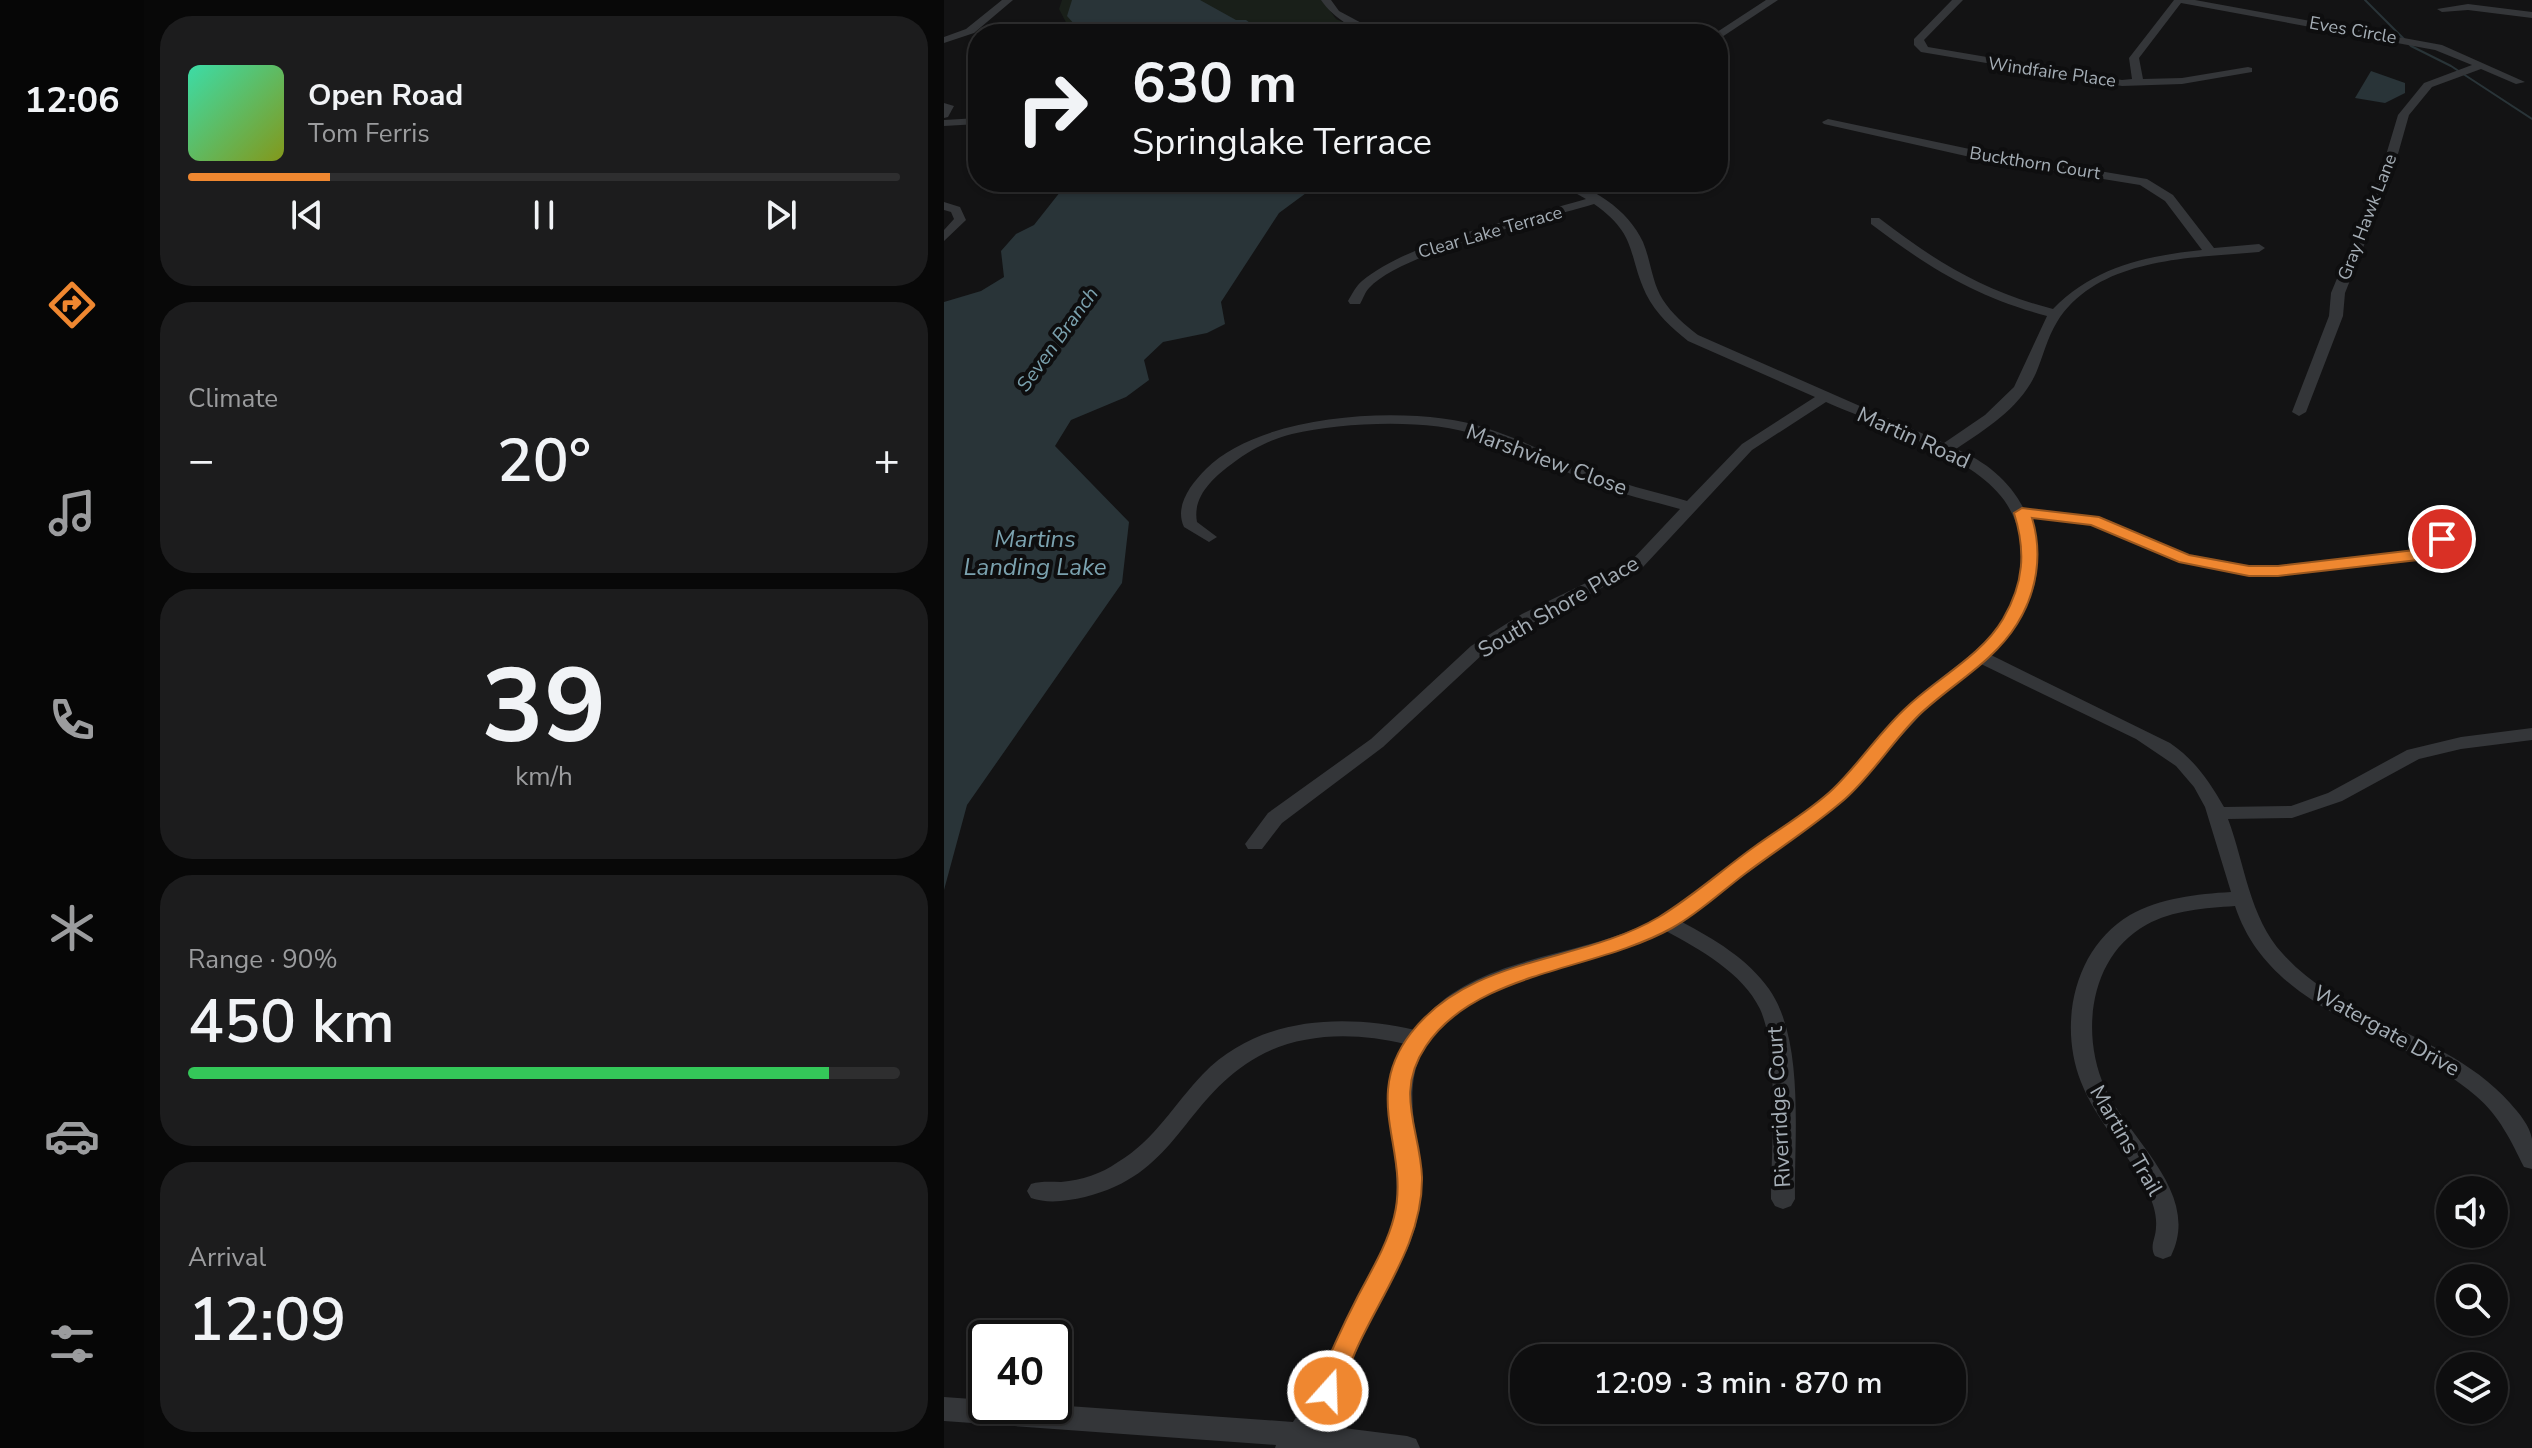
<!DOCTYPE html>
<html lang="en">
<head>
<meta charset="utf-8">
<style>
  :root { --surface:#0e0e0f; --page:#1c1c1d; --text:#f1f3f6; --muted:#9b9c9e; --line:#2e2e2f; --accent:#ef8730 }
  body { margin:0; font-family:"Nunito Sans",sans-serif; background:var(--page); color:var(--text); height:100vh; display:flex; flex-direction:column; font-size:30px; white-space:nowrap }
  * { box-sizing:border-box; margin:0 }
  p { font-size:26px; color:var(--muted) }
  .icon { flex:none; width:44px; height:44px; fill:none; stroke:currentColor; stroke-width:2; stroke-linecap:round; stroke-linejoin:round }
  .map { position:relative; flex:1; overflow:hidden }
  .side { display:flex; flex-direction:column; gap:16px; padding:16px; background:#080808; width:800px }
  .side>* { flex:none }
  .banner { position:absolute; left:24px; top:24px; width:760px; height:168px; border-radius:32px; box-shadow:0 2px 6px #0004,0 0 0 2px var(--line); background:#0e0e0f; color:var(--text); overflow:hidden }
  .tools { position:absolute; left:1492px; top:1176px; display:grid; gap:16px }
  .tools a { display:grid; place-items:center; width:72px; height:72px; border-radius:50%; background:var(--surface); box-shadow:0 2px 6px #0004,0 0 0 2px var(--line); font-size:40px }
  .speed { position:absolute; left:24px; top:1320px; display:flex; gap:16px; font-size:40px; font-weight:700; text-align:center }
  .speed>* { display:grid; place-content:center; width:104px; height:104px; border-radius:50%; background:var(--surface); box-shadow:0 2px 6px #0004,0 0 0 2px var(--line); line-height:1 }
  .speed .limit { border:4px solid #111; border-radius:12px; background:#fff; color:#111 }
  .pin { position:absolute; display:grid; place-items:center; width:68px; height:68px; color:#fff; margin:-34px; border:4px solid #fff; border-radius:50%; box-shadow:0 2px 8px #0007 }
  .me { position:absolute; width:88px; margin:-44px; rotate:20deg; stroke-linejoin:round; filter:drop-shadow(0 0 6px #0008) }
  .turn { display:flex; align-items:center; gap:28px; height:168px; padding:0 32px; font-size:36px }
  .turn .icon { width:104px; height:104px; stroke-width:2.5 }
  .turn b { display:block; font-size:56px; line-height:68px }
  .big { font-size:60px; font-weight:600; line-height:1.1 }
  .side .card { flex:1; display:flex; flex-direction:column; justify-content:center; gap:12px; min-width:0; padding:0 28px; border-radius:32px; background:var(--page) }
  .side .dial { align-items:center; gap:0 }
  .dial b { font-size:104px; line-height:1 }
  .song { display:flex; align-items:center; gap:24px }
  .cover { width:96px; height:96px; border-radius:12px; background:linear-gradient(135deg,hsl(160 70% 55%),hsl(70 70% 35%)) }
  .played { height:8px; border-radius:4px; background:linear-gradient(90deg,var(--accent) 20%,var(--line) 20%) }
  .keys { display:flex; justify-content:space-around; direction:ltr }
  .heat { display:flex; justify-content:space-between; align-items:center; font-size:44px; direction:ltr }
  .charge { height:12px; border-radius:6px; background:linear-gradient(90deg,#34c759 90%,var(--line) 0) }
  .trip { position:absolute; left:566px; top:1344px; width:456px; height:80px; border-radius:32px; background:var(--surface); box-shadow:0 2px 6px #0004,0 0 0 2px var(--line); font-weight:600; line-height:80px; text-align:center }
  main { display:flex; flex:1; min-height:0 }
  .tab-bar { display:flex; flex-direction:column; width:144px; justify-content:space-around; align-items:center; background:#060606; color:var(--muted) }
  .tab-bar .icon { width:56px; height:56px }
  .tab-bar .active { color:var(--accent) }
  .tab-bar b { font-size:36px; color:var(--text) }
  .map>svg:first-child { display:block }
</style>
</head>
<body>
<main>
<nav class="tab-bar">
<b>12:06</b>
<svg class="icon active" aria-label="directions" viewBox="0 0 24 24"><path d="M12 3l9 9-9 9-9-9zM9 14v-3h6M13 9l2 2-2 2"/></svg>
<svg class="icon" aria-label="music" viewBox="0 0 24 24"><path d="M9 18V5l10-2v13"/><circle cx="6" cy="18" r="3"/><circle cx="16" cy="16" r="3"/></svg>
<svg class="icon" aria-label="phone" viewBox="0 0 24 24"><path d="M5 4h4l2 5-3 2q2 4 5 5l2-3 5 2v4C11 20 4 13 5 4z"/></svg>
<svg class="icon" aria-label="climate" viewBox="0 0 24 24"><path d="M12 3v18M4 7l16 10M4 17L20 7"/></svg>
<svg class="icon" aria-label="car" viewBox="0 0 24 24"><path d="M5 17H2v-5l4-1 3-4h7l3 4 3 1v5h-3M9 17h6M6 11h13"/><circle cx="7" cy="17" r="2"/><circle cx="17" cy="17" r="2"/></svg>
<svg class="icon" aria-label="filters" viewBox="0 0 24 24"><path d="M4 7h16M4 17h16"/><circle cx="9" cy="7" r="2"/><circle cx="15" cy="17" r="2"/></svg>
</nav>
<section class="side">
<div class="card">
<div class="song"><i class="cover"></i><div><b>Open Road</b><p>Tom Ferris</p></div></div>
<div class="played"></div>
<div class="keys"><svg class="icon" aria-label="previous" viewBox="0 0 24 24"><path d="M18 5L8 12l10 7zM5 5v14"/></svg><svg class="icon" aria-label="pause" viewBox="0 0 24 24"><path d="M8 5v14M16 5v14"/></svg><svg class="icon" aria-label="next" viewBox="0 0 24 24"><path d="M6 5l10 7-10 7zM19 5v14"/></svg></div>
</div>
<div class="card"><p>Climate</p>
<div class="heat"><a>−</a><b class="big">20°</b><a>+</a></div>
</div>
<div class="card dial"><b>39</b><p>km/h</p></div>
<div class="card"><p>Range · 90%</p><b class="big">450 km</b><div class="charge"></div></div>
<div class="card"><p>Arrival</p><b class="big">12:09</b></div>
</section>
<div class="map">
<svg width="1588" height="1448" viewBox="0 0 1588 1448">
  <rect width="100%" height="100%" fill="#131314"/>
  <!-- green -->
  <path fill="#191f19" d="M118,0H378L392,19L425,34H128L115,9Z"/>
  <!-- water -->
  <g fill="#293438">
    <path d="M128,0H256L292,20H302L321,34H139L123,16Z"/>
    <path d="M1427,71L1461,83V93L1441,103L1411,98Z"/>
    <path d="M124,182H377L335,213L277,302L281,324L263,333L219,342L200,360L205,380L182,397L127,420L111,446L185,522L178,583L23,805L0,890V302L37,291L60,277L57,251L72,234L90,225Z"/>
  </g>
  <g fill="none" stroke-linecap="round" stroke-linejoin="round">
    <!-- stream -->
    <path stroke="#293438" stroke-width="2" d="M1421,0L1467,46L1507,66L1588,119"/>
    <!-- minor -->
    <g fill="#343639" fill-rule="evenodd">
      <path d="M58,0H69L30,33L0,43V37L22,29Z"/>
      <path d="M377,0H387L395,11L438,34C414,34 390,19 377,0Z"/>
      <path d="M822,0H834L778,37L770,34Z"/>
      <path d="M1008,0H1019L980,40L984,47L1178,80L1188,79L1185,58L1230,0H1251L1498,45L1581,82L1572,84L1537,69L1488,87L1465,115L1448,175L1401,293L1399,316L1362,412L1355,416L1348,412L1385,316L1387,293L1436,175L1454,115L1480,83L1528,65L1491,50L1237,3L1195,58L1199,79L1238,78L1304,67L1308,68V72L1238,84L1178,86L977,52L970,45V39Z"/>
      <path d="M1524,4L1588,12V18L1524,10L1498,12L1493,9Z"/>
      <path d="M0,103L10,106L4,117L0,118Z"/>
      <path d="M34,118V124L0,126V120Z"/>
      <path d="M884,119L1035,151L1203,179L1229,195L1270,248L1315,244L1321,248L1315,252C1247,258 1154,257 1113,322C1103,338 1099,357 1092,373C1076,408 1043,428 1012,449C1041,461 1065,480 1080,509L1156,517L1245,555L1305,566H1334L1471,550L1484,546L1492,536H1504L1506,539L1496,552L1474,560L1334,576H1305L1235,562L1147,524L1086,518C1107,569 1084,619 1047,655L1226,743C1251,760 1265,781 1280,807L1347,806L1384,793L1463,750L1517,737L1588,728V740L1517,749L1475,759L1398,801L1348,818L1284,819C1301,864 1305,917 1339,954C1401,1023 1504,1033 1566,1103C1575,1113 1586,1126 1588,1139C1588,1148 1588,1160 1588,1169L1580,1167C1567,1141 1555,1115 1532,1096C1455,1029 1327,1015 1291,906C1261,908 1229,910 1202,925C1146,956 1136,1033 1161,1088C1185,1140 1258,1193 1227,1256L1219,1259L1211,1256C1205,1246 1212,1238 1212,1227C1213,1215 1209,1203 1204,1192C1185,1153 1153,1123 1137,1082C1114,1024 1130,948 1186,915C1216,898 1253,894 1287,892L1261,807L1250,787L1232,766L1192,739L1037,664L983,708L894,805L738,922C770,939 804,959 825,989C861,1040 850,1138 851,1199L847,1206L839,1209L831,1206L827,1199C827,1148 836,1054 816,1009C799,973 755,949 722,931C657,964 577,966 518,1008C426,1075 495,1145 471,1228C462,1259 443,1286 429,1315C411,1352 397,1390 376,1425L463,1436L472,1439L476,1448H331L332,1445L0,1421V1397L42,1400V1406L110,1405L349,1422C375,1385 390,1343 411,1302C425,1273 446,1246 451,1213C460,1155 429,1098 461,1044C408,1031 348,1032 302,1064C237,1108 230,1175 141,1197C123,1201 104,1204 87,1198L83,1191L87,1184C97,1181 106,1182 117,1182C138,1180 157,1174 174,1162C211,1140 230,1104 259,1074C314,1017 398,1013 471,1030C525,952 637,961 713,918C741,903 766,881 792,862C826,837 862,814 893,785C920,759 942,727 970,700C1000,672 1042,651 1062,614C1082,578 1084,534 1060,500C1028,455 934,425 882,402L808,450L699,567L590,622L539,654L439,747L338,823L318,849H304L301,844L324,813L427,739L527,646L578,614L687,561L736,509C707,501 677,494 648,483C611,468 574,449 536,436C485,418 401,422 348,434C327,439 306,450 289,463C270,477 248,496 253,522L273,537L265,542L240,527C230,506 247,484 262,469C318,412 470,404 542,428C583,441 621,463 661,477C688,487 716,493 743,501L798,444L871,397L744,341C728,328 712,314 702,294C683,253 694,235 650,204C600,219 458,252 425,288C421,292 419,299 416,304H406L404,301C408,294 412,286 418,281C467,240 579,218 642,199L612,182C646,182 685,211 699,242C707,261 708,283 719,300C728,314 741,325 754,335L1000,443L1041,415L1070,387L1103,316C1032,297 985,268 927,224V218H935C992,262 1039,291 1109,309C1150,267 1201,256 1258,250L1221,201L1196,185L1035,159L880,124L878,122Z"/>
      <path d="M0,202L16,207L22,220L0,241V230L10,219L7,212L0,210Z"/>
    </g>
  </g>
  <!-- route -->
  <path fill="#ef8730" stroke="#9b581f" stroke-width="2" d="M1078,508L1155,517L1245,555L1305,566H1334L1471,550L1484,545L1492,535L1506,539L1496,552L1474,560L1334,576H1305L1235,562L1147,525L1088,518C1099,554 1093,592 1073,624C1049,663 1006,685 974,716C948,742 928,775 901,799C870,826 834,849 802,873C778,891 754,914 728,928C651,971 532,971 482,1046C450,1093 476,1128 478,1177C479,1240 438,1293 413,1348C405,1365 401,1383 393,1400L384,1403L375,1400L371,1391C384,1358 398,1327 414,1296C427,1271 443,1245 450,1217C467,1150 416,1099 467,1033C527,955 636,964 715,917C748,897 778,870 810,847C836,828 866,811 889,789C916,763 936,731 964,706C994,678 1038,655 1059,619C1080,583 1082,551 1070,513Z"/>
  <g text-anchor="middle" stroke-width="8" stroke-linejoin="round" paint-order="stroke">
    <!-- far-street labels -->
    <g font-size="18" fill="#a4adb5" stroke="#0e0e0f">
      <text transform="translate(1409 30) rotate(10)" y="6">Eves Circle</text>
      <text transform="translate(1108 72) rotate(8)" y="6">Windfaire Place</text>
      <text transform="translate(1091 163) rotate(9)" y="6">Buckthorn Court</text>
      <text transform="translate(1423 217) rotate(-69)" y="6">Gray Hawk Lane</text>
      <text transform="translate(546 232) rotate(-16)" y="6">Clear Lake Terrace</text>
    </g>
    <!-- far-water labels -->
    <g font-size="20" font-style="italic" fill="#7ba2af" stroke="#0e0e0f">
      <text transform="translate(113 339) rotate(-54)" y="7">Seven Branch</text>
    </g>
    <!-- street labels -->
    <g font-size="22" fill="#a4adb5" stroke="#0e0e0f">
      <text transform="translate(970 437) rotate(24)" y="8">Martin Road</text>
      <text transform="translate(603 459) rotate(20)" y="8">Marshview Close</text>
      <text transform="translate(614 606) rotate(-30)" y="8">South Shore Place</text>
      <text transform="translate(1443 1030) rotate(29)" y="8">Watergate Drive</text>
      <text transform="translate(834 1107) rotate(-93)" y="8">Riverridge Court</text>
      <text transform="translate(1183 1140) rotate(60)" y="8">Martins Trail</text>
    </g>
    <!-- water labels -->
    <g font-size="24" font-style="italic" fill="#7ba2af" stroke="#0e0e0f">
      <text x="91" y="547">Martins<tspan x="91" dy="28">Landing Lake</tspan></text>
    </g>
  </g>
</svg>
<div class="tools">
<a><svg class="icon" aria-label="sound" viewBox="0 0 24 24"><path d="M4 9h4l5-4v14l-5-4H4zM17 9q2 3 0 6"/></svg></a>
<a><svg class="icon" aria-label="search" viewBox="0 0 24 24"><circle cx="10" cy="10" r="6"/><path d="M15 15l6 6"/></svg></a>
<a><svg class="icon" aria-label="layers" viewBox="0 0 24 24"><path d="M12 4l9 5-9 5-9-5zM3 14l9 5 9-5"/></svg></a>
</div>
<div class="speed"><div class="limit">40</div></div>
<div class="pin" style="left:1498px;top:539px;background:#d93025"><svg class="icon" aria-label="arrive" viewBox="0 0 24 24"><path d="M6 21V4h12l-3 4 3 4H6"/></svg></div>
<svg class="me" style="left:384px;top:1391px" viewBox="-20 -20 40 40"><circle r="17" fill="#ef8730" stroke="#fff" stroke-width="3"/><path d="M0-11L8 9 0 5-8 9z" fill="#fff"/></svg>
<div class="trip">12:09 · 3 min · 870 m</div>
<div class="banner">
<div class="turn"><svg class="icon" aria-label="right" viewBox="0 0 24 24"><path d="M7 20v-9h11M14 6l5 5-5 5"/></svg><div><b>630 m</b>Springlake Terrace</div></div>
</div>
</div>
</main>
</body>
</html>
